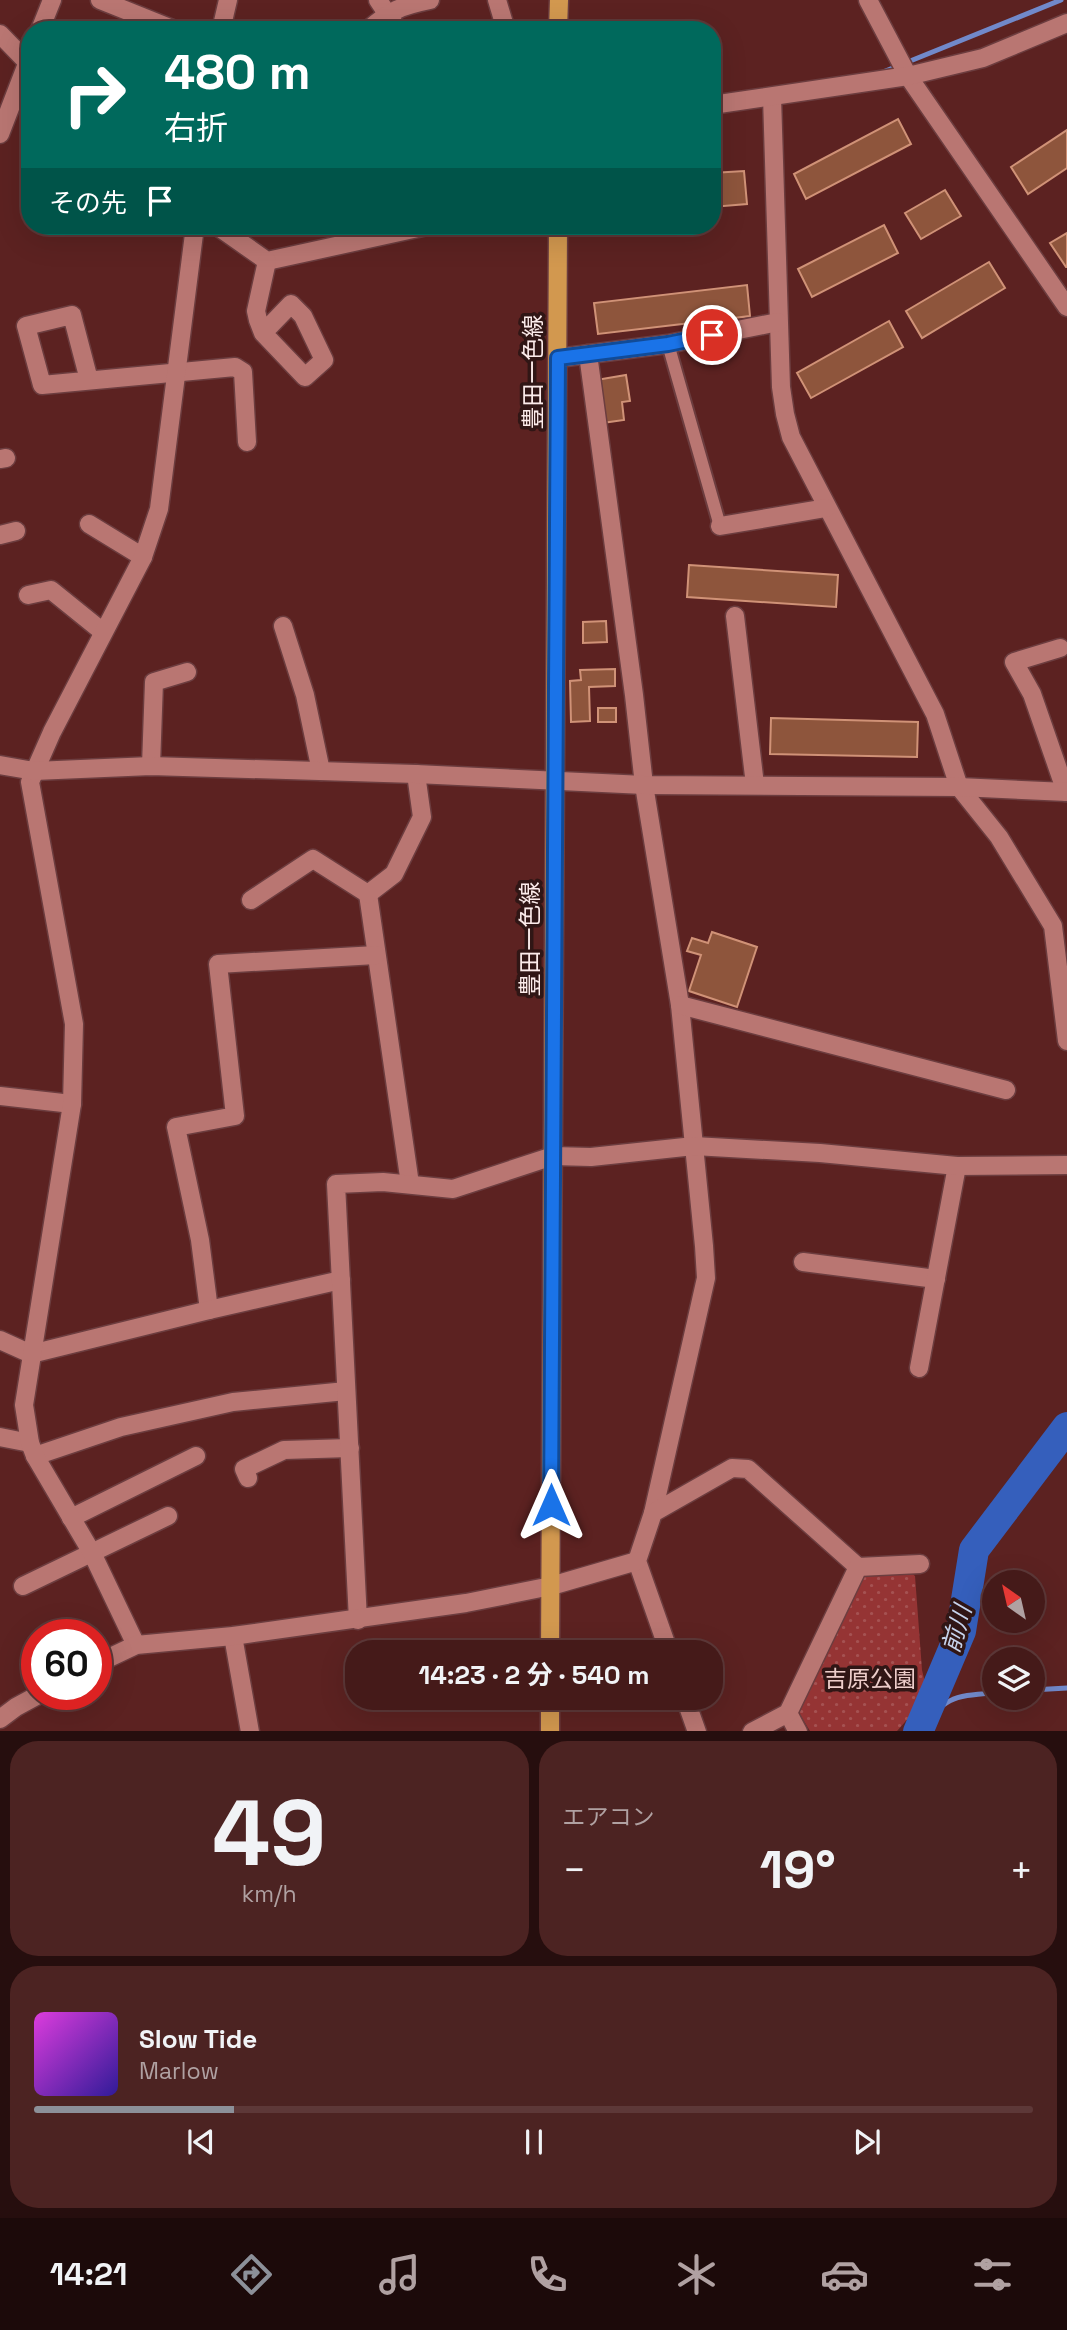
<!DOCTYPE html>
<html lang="ja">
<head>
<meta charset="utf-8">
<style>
  :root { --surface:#451a19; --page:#4c2322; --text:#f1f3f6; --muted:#b0a1a2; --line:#5d3838; --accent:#8c9099 }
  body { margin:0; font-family:"Space Grotesk","Noto Sans JP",sans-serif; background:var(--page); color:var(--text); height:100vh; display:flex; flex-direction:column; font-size:26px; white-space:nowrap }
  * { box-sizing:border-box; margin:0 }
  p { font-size:23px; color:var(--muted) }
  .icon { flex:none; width:38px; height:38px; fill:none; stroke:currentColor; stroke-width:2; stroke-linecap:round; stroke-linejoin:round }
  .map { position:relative; height:1731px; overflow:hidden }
  .drawer { display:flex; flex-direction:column; gap:10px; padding:10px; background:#260e0e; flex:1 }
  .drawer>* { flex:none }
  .hud { position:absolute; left:21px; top:21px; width:700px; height:214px; border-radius:28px; box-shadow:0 7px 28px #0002,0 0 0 2px var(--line); background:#00695c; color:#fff; overflow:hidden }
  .needle { width:46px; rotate:326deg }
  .tools { position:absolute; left:982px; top:1570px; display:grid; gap:14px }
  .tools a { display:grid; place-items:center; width:63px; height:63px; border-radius:50%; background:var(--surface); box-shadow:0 7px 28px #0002,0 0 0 2px var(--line); font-size:35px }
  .speed { position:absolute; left:21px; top:1619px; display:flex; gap:14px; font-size:35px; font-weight:700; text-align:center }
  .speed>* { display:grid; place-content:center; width:91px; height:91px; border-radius:50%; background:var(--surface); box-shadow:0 7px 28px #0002,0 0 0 2px var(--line); line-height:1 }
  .speed .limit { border:10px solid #d22; background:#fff; color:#111 }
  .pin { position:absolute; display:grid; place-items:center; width:60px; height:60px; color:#fff; margin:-30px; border:4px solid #fff; border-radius:50%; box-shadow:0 2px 7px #0007 }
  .me { position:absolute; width:77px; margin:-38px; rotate:0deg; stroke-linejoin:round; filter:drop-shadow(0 0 5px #0008) }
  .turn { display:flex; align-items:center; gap:24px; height:147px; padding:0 28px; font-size:32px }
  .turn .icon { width:91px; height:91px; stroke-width:2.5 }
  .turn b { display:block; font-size:49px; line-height:60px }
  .then { display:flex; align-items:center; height:66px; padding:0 28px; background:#0003; gap:14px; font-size:26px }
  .big { font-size:52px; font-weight:700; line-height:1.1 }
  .drawer .tile { flex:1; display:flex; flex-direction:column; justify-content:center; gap:10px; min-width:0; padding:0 24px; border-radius:28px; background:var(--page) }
  .drawer .dial { align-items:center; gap:0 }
  .dial b { font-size:91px; line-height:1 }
  .song { display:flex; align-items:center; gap:21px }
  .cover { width:84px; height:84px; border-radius:10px; background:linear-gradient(135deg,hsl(300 70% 55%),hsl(250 70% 35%)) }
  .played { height:7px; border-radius:4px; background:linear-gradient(90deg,var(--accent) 20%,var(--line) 20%) }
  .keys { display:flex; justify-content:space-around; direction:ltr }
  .heat { display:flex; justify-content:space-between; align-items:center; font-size:38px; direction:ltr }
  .drawer .tiles { flex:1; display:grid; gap:10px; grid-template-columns:1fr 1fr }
  .tile:last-child { grid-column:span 2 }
  .trip { position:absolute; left:345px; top:1640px; width:378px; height:70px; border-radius:28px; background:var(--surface); box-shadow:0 7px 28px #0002,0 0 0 2px var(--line); font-weight:700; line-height:70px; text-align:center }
  .dock { display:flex; height:112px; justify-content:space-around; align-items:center; background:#1c0a0a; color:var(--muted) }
  .dock .icon { width:49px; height:49px }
  .dock .on { color:var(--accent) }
  .dock b { font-size:32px; color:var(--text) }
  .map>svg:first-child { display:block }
</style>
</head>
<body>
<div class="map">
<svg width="1067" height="1732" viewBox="0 0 1067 1732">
  <defs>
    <pattern id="park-dots" width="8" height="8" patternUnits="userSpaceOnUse" patternTransform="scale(1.75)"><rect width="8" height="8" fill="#953434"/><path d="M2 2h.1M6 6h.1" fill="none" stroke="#a55252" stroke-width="1.8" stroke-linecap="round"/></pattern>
  </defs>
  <rect width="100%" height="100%" fill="#5c2221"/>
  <!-- park -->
  <path fill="url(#park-dots)" d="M910,1572L915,1576L922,1670L928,1696L897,1731H810L799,1713L800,1700L861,1579L871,1573Z"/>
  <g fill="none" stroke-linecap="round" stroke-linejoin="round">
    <!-- stream -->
    <g stroke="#7189ca" stroke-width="5">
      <path d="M883,72L1061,0"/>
      <path d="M1032,1690L1067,1688"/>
      <path d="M917,1732C947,1698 949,1696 994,1693"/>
    </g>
    <!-- river -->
    <path stroke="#355fbc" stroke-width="30" d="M918,1732L961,1631L974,1550L1067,1427"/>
  </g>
  <!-- building -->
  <g fill="#8e553c" stroke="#d09277" stroke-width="2">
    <path d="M898,119L911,144L806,199L794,174Z"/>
    <path d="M1067,130V168L1028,194L1011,167Z"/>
    <path d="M744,171L747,204L712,207V173Z"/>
    <path d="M945,190L961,216L921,239L905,213Z"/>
    <path d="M884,225L898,253L812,297L798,269Z"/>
    <path d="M1067,233V267H1066L1050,243Z"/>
    <path d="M989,262L1005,288L922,338L906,311Z"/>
    <path d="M747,285L750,316L598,334L594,303Z"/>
    <path d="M889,321L903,347L811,398L797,373Z"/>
    <path d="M626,375L630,401L622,402L624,420L602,423L596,380Z"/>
    <path d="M689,565L838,575L836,607L687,597Z"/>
    <path d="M606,621L607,642L583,643V622Z"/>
    <path d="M615,669V686L589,687L590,721L571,722L570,681L581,680L580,670Z"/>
    <rect x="598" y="708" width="18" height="14"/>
    <path d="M771,718L918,722L917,757L770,754Z"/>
    <path d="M712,932L757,947L737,1007L689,991L701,955L687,951L692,938L708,943Z"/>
  </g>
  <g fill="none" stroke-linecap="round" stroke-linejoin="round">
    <defs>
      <path id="pedestrian" d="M668,344L720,526"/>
      <g id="minor">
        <path d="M100,0L175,30"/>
        <path d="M378,0L398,30"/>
        <path d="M497,0L506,30"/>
        <path d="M868,0L908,76L1067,307"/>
        <path d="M40,30L52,0"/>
        <path d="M221,30L228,0"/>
        <path d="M368,30C391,10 401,6 430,0"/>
        <path d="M0,34L30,65"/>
        <path d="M772,97L781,387L785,414L791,437L935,714L959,787L999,837L1053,926L1067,1041"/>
        <path d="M0,134L30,56"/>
        <path d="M217,226L267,261L427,226"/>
        <path d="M263,333L291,304L303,316L324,360L305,377L263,333L258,320L256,311L267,261"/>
        <path d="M588,354L634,695L644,785L680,1005L704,1246L706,1278L653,1513"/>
        <path d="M558,358L668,344L778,322"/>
        <path d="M89,380L72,315L26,326L42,385L235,367L243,372L247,442"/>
        <path d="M0,459L6,458"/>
        <path d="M89,524L143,557"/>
        <path d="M720,526L826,508"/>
        <path d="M0,535L16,531"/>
        <path d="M28,595L51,590L103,632"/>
        <path d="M735,616L755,785"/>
        <path d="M283,626L305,695L321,771"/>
        <path d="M1060,648L1014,662L1032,694L1066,792"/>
        <path d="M151,766L154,682L187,672"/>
        <path d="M368,894L410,1184"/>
        <path d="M251,900L313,859L368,894L394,874L422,817L416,774"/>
        <path d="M680,1005L1006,1090"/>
        <path d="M0,1096L72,1104"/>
        <path d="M803,1262L936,1279"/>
        <path d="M209,1310L200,1240L176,1127L235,1116L218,964L376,955"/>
        <path d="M0,1340L31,1354L209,1310L341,1280"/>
        <path d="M919,1368L957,1166"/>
        <path d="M0,1437L30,1443"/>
        <path d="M35,1456L121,1427L233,1402L346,1391"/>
        <path d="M248,1478L244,1469L284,1450L350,1448"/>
        <path d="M71,1518L196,1456"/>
        <path d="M23,1586L168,1516"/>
        <path d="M358,1620L336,1184L383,1182L453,1189L553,1156L591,1157L694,1146L820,1153L957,1166L1067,1165"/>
        <path d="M233,1636L250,1732"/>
        <path d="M136,1645L92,1553L35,1456L30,1443L24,1405L72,1104L74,1024L30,782L52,732L143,557L159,509L195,226"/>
        <path d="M669,1652L637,1561L653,1513L732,1468L748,1469L858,1567"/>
        <path d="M96,1664L136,1645L233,1636L466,1603L551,1586L637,1561"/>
        <path d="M685,1698L697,1732"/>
        <path d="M788,1713L798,1732"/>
        <path d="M0,1719L16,1707L40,1694"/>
        <path d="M752,1732L788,1713L858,1567L920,1564"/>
      </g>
      <g id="tertiary">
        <path d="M712,105L908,76L983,58L1067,23"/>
        <path d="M0,765L34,771L151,766L416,774L644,785L959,787L1067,792"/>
      </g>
      <g id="primary">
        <path d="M558,30L559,0"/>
        <path d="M550,1652L558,226"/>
        <path d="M550,1732V1698"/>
      </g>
    </defs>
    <!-- pedestrian casing -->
    <use href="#pedestrian" stroke="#6c3d3f" stroke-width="16"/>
    <!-- minor casing -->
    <use href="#minor" stroke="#6c3d3f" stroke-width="21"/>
    <!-- tertiary casing -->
    <use href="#tertiary" stroke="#6c3d3f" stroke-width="21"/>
    <!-- primary casing -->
    <use href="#primary" stroke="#6c3d3f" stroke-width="21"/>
    <!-- pedestrian -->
    <use href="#pedestrian" stroke="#b97672" stroke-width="12"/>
    <!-- minor -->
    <use href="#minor" stroke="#b97672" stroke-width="18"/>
    <!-- tertiary -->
    <use href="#tertiary" stroke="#b97672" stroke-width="18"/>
    <!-- primary -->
    <use href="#primary" stroke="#d2984f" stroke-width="18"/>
  </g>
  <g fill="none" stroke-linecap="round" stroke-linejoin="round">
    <defs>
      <path id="route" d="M551,1505L558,358L668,344L712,335"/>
    </defs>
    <!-- route casing -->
    <use href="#route" stroke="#114b97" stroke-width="18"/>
    <!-- route -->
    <use href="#route" stroke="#1a73e8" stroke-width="12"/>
  </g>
  <g text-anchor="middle" stroke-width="7" stroke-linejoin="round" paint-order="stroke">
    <!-- street labels -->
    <g font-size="23" fill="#fceceb" stroke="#301615">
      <text transform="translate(533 372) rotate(-90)" y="8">豊田一色線</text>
      <text transform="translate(530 939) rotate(-90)" y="8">豊田一色線</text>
    </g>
    <!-- park labels -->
    <g font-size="23" fill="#edcdca" stroke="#301615">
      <text x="870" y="1687">吉原公園</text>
    </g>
    <!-- water labels -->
    <g font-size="24" font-style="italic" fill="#c6d3eb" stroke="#301615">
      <text transform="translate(957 1629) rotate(-74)" y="8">前川</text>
    </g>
  </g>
</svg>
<div class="tools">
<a><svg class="needle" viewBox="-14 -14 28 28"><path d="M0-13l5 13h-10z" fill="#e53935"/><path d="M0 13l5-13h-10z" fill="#b0a1a2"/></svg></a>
<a><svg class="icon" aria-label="layers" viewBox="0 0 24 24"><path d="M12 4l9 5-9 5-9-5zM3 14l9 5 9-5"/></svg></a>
</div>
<div class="speed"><div class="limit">60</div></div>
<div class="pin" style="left:712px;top:335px;background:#d93025"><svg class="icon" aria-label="arrive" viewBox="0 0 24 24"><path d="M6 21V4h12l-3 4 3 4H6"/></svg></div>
<svg class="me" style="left:551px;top:1505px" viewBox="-20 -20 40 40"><path d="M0-17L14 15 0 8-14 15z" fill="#1a73e8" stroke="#fff" stroke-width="4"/></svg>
<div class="trip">14:23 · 2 分 · 540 m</div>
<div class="hud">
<div class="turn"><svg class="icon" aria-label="right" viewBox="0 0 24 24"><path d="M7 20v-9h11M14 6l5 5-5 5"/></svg><div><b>480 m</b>右折</div></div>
<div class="then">その先<svg class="icon" aria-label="arrive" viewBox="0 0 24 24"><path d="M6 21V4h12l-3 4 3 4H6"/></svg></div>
</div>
</div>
<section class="drawer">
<div class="tiles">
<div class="tile dial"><b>49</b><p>km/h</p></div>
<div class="tile"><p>エアコン</p>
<div class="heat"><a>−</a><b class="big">19°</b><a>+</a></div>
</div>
<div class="tile">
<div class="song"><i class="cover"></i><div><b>Slow Tide</b><p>Marlow</p></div></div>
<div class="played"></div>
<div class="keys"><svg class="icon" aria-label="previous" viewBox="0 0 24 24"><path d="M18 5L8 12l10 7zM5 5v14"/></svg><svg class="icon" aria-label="pause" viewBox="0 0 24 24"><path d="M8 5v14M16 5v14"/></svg><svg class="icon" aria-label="next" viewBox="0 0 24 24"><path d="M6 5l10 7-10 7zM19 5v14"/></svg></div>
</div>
</div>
</section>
<nav class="dock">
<b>14:21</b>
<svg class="icon on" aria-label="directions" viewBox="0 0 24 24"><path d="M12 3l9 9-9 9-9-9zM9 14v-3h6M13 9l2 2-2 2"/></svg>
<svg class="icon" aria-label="music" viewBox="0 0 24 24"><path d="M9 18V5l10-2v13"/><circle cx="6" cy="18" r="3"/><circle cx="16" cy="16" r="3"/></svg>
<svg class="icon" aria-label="phone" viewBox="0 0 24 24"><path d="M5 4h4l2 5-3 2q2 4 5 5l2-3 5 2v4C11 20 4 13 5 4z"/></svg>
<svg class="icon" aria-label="climate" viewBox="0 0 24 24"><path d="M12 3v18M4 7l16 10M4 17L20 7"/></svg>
<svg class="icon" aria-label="car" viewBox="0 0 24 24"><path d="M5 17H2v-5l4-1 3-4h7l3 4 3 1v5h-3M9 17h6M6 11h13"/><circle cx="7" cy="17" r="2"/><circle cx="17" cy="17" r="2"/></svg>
<svg class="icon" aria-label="filters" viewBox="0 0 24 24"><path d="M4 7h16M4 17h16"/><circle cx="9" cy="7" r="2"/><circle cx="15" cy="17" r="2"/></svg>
</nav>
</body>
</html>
